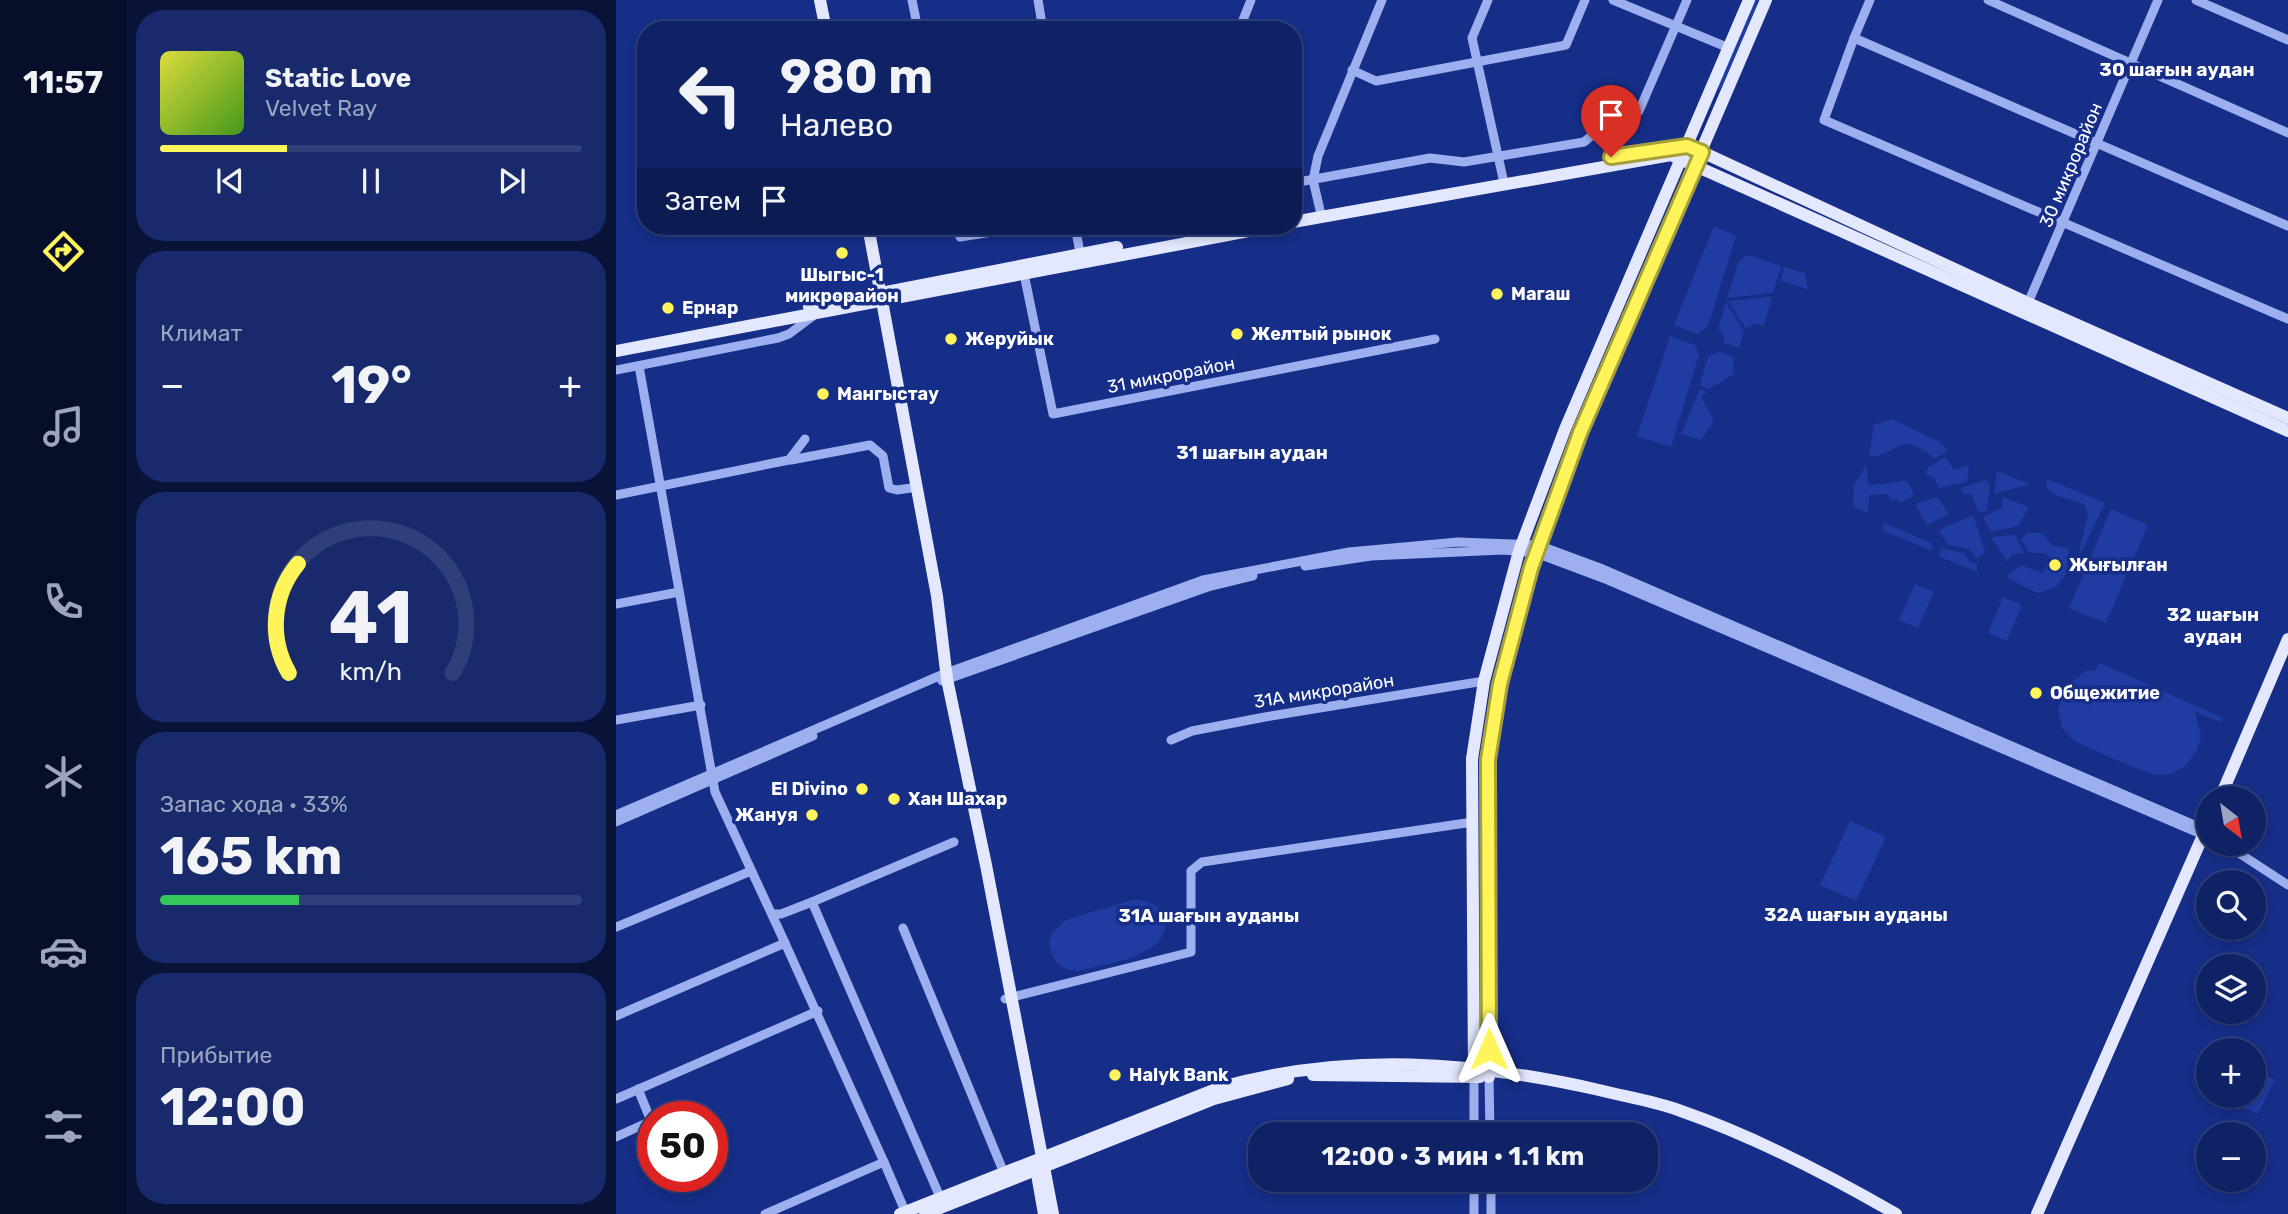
<!DOCTYPE html>
<html lang="ru">
<head>
<meta charset="utf-8">
<style>
  :root { --surface:#102266; --page:#192a6c; --text:#f1f3f6; --muted:#9ca4bf; --line:#303f7a; --accent:#fff55a }
  body { margin:0; font-family:Rubik,sans-serif; background:var(--page); color:var(--text); height:100vh; display:flex; flex-direction:column; font-size:26px; white-space:nowrap }
  * { box-sizing:border-box; margin:0 }
  p { font-size:23px; color:var(--muted) }
  .icon { flex:none; width:38px; height:38px; fill:none; stroke:currentColor; stroke-width:2; stroke-linecap:round; stroke-linejoin:round }
  .map { position:relative; flex:1; overflow:hidden }
  .details { display:flex; flex-direction:column; gap:10px; padding:10px; background:#091338; width:490px }
  .details>* { flex:none }
  .top-card { position:absolute; left:21px; top:21px; width:665px; height:214px; border-radius:28px; box-shadow:0 4px 10px #0003,0 0 0 2px var(--line); background:#102266; color:var(--text); overflow:hidden }
  .needle { width:46px; rotate:149deg }
  .tools { position:absolute; left:1580px; top:786px; display:grid; gap:14px }
  .tools a { display:grid; place-items:center; width:70px; height:70px; border-radius:50%; background:var(--surface); box-shadow:0 4px 10px #0003,0 0 0 2px var(--line); font-size:35px }
  .speed { position:absolute; left:21px; top:1101px; display:flex; gap:14px; font-size:35px; font-weight:700; text-align:center }
  .speed>* { display:grid; place-content:center; width:91px; height:91px; border-radius:50%; background:var(--surface); box-shadow:0 4px 10px #0003,0 0 0 2px var(--line); line-height:1 }
  .speed .limit { border:10px solid #d22; background:#fff; color:#111 }
  .pin { position:absolute; display:grid; place-items:center; width:60px; height:60px; color:#fff; margin:-72px -30px; border-radius:50% 50% 50% 0; rotate:-45deg; box-shadow:0 0 7px #0007 }
  .pin .icon { rotate:45deg }
  .me { position:absolute; width:77px; margin:-38px; rotate:0deg; stroke-linejoin:round; filter:drop-shadow(0 0 5px #0008) }
  .turn { display:flex; align-items:center; gap:24px; height:147px; padding:0 28px; font-size:32px }
  .turn .icon { width:91px; height:91px; stroke-width:2.5 }
  .turn b { display:block; font-size:49px; line-height:60px }
  .then { display:flex; align-items:center; height:66px; padding:0 28px; background:#0003; gap:14px; font-size:26px }
  .big { font-size:52px; font-weight:700; line-height:1.1 }
  .details .card { flex:1; display:flex; flex-direction:column; justify-content:center; gap:10px; min-width:0; padding:0 24px; border-radius:28px; background:var(--page) }
  .details .dial { align-items:center; gap:0 }
  .dial svg { height:182px; overflow:visible; fill:none; stroke:var(--line); stroke-width:7; stroke-linecap:round; text-anchor:middle }
  .dial text { fill:var(--text); stroke:none }
  .song { display:flex; align-items:center; gap:21px }
  .cover { width:84px; height:84px; border-radius:10px; background:linear-gradient(135deg,hsl(60 70% 55%),hsl(100 70% 35%)) }
  .played { height:7px; border-radius:4px; background:linear-gradient(90deg,var(--accent) 30%,var(--line) 30%) }
  .keys { display:flex; justify-content:space-around; direction:ltr }
  .heat { display:flex; justify-content:space-between; align-items:center; font-size:38px; direction:ltr }
  .charge { height:10px; border-radius:5px; background:linear-gradient(90deg,#34c759 33%,var(--line) 0) }
  .trip { position:absolute; left:632px; top:1122px; width:410px; height:70px; border-radius:28px; background:var(--surface); box-shadow:0 4px 10px #0003,0 0 0 2px var(--line); font-weight:700; line-height:70px; text-align:center }
  main { display:flex; flex:1; min-height:0 }
  .menu { display:flex; flex-direction:column; width:126px; justify-content:space-around; align-items:center; background:#060e29; color:var(--muted) }
  .menu .icon { width:49px; height:49px }
  .menu .active { color:var(--accent) }
  .menu b { font-size:32px; color:var(--text) }
  .map>svg:first-child { display:block }
</style>
</head>
<body>
<main>
<nav class="menu">
<b>11:57</b>
<svg class="icon active" aria-label="directions" viewBox="0 0 24 24"><path d="M12 3l9 9-9 9-9-9zM9 14v-3h6M13 9l2 2-2 2"/></svg>
<svg class="icon" aria-label="music" viewBox="0 0 24 24"><path d="M9 18V5l10-2v13"/><circle cx="6" cy="18" r="3"/><circle cx="16" cy="16" r="3"/></svg>
<svg class="icon" aria-label="phone" viewBox="0 0 24 24"><path d="M5 4h4l2 5-3 2q2 4 5 5l2-3 5 2v4C11 20 4 13 5 4z"/></svg>
<svg class="icon" aria-label="climate" viewBox="0 0 24 24"><path d="M12 3v18M4 7l16 10M4 17L20 7"/></svg>
<svg class="icon" aria-label="car" viewBox="0 0 24 24"><path d="M5 17H2v-5l4-1 3-4h7l3 4 3 1v5h-3M9 17h6M6 11h13"/><circle cx="7" cy="17" r="2"/><circle cx="17" cy="17" r="2"/></svg>
<svg class="icon" aria-label="filters" viewBox="0 0 24 24"><path d="M4 7h16M4 17h16"/><circle cx="9" cy="7" r="2"/><circle cx="15" cy="17" r="2"/></svg>
</nav>
<section class="details">
<div class="card">
<div class="song"><i class="cover"></i><div><b>Static Love</b><p>Velvet Ray</p></div></div>
<div class="played"></div>
<div class="keys"><svg class="icon" aria-label="previous" viewBox="0 0 24 24"><path d="M18 5L8 12l10 7zM5 5v14"/></svg><svg class="icon" aria-label="pause" viewBox="0 0 24 24"><path d="M8 5v14M16 5v14"/></svg><svg class="icon" aria-label="next" viewBox="0 0 24 24"><path d="M6 5l10 7-10 7zM19 5v14"/></svg></div>
</div>
<div class="card"><p>Климат</p>
<div class="heat"><a>−</a><b class="big">19°</b><a>+</a></div>
</div>
<div class="card dial"><svg viewBox="0 0 100 80">
<path d="M14 69A42 42 0 1 1 86 69"/>
<path d="M14 69A42 42 0 0 1 18 21" stroke="#fff55a"/>
<text x="50" y="56" font-size="32" font-weight="700">41</text>
<text x="50" y="72" font-size="11">km/h</text>
</svg></div>
<div class="card"><p>Запас хода · 33%</p><b class="big">165 km</b><div class="charge"></div></div>
<div class="card"><p>Прибытие</p><b class="big">12:00</b></div>
</section>
<div class="map">
<svg width="1672" height="1214" viewBox="0 0 1672 1214">
  <rect width="100%" height="100%" fill="#162e88"/>
  <!-- green -->
  <g fill="#1e3ca2">
    <path d="M1138,0H1145L1104,90L1101,86Z"/>
    <path d="M1098,226L1120,236L1092,326L1081,334L1058,325Z"/>
    <path d="M1132,255L1165,266L1157,293L1111,298L1123,260Z"/>
    <path d="M1168,267L1189,273L1192,289L1165,281Z"/>
    <path d="M1156,297L1148,325L1139,324L1130,329L1112,301Z"/>
    <path d="M1110,303L1128,331L1123,348L1108,343V335L1102,329Z"/>
    <path d="M1054,336L1079,345L1083,355L1055,447L1021,436Z"/>
    <path d="M1103,352L1119,358L1116,370L1119,374L1092,389L1084,385L1092,356Z"/>
    <path d="M1084,389L1091,392L1085,397L1098,421L1085,440L1065,434Z"/>
    <path d="M1276,419L1324,442L1331,451L1319,459C1282,427 1283,457 1253,456L1258,425Z"/>
    <path d="M1329,457L1338,470L1353,465L1351,482L1323,488L1318,478L1309,474L1313,467Z"/>
    <path d="M1250,465L1253,485L1291,481L1298,495L1284,503L1281,499L1275,500L1272,494L1253,495L1252,513L1237,507L1238,485Z"/>
    <path d="M1381,471L1414,484L1378,494Z"/>
    <path d="M1431,479L1489,503L1461,561L1472,514L1468,504L1441,496L1431,488Z"/>
    <path d="M1370,480L1374,484L1371,511L1363,513L1355,493L1348,495L1344,488Z"/>
    <path d="M1321,497L1333,514L1311,525L1299,504Z"/>
    <path d="M1386,497L1413,507L1402,526L1375,532L1367,517L1386,507Z"/>
    <path d="M1495,509L1532,525L1490,623L1453,608Z"/>
    <path d="M1357,515L1369,552L1360,558L1353,549L1333,545L1322,530Z"/>
    <path d="M1268,523L1315,543L1316,551L1266,530Z"/>
    <path d="M1411,533H1426L1437,546L1453,548L1450,574L1440,587L1422,593L1392,579V575L1405,565L1426,573L1434,559L1430,553H1413L1405,540Z"/>
    <path d="M1399,535L1408,553L1396,555L1391,562L1375,537Z"/>
    <path d="M1325,549L1348,553L1353,561L1361,564V572L1322,556Z"/>
    <path d="M1299,584L1318,592L1302,628L1283,620Z"/>
    <path d="M1387,597L1406,605L1391,641L1372,633Z"/>
    <path d="M1484,663L1607,718L1605,722L1579,712L1585,736L1581,750L1570,765L1556,774L1538,775L1500,760L1458,741L1446,728L1442,709L1450,686L1470,671H1478Z"/>
    <path d="M1234,821L1270,837L1240,901L1204,885Z"/>
    <path d="M517,900C530,900 545,904 548,917C558,957 490,963 462,971C444,971 436,960 433,943L436,933L450,920Z"/>
    <path d="M1638,1069L1659,1080L1642,1114L1615,1102L1618,1096H1638Z"/>
  </g>
  <g fill="none" stroke-linecap="round" stroke-linejoin="round">
    <!-- minor -->
    <g stroke="#9dafee" stroke-width="9">
      <path d="M296,0L302,30"/>
      <path d="M422,0L427,30"/>
      <path d="M872,0L856,38L888,183"/>
      <path d="M997,0L1113,48"/>
      <path d="M1254,0L1238,38L1672,226"/>
      <path d="M1372,0L1672,133"/>
      <path d="M1580,0L1672,40"/>
      <path d="M623,30L635,0"/>
      <path d="M1238,38L1208,120L1672,319"/>
      <path d="M736,70L760,81L950,45L969,0"/>
      <path d="M677,183L814,158L848,162L968,142L987,126L1019,115L1023,111L1071,0"/>
      <path d="M704,210L697,180L702,156L766,0"/>
      <path d="M342,226L344,237L414,226"/>
      <path d="M459,226L465,258"/>
      <path d="M408,274L437,414L819,339"/>
      <path d="M1412,303L1542,0"/>
      <path d="M0,370L162,338L173,334L201,313"/>
      <path d="M175,460L254,445L267,456L273,488L281,490L295,488"/>
      <path d="M0,495L173,460L189,439"/>
      <path d="M689,566L755,556L887,550L920,553L992,580L1583,833"/>
      <path d="M0,604L63,592"/>
      <path d="M326,681L592,587L637,576"/>
      <path d="M0,720L85,705"/>
      <path d="M555,740L576,731L649,717L868,681"/>
      <path d="M0,815L330,673L587,580L733,552L842,542L922,545L984,568L1592,831"/>
      <path d="M0,822L197,736"/>
      <path d="M1609,844L1672,885"/>
      <path d="M196,902L324,1197"/>
      <path d="M157,914H165L196,902L338,842"/>
      <path d="M0,927L135,871"/>
      <path d="M287,928L388,1173"/>
      <path d="M389,999L575,952V871L586,862L857,822"/>
      <path d="M0,1016L169,943L99,792L23,366"/>
      <path d="M858,1077V1134"/>
      <path d="M873,1077L874,1134"/>
      <path d="M0,1099L202,1011"/>
      <path d="M0,1137L35,1121L22,1089"/>
      <path d="M268,1162L289,1211"/>
      <path d="M858,1180V1214"/>
      <path d="M875,1180V1214"/>
      <path d="M149,1214L268,1162L169,943"/>
    </g>
    <!-- major -->
    <g stroke="#e4e8ff" stroke-width="12">
      <path d="M204,0L210,30"/>
      <path d="M1043,148L1071,146L1086,152L1412,303L1672,418"/>
      <path d="M677,222L1055,155L1672,431"/>
      <path d="M252,226L321,596L331,679L370,865L437,1214"/>
      <path d="M193,307L501,247"/>
      <path d="M0,351L660,226"/>
      <path d="M1604,798L1672,639"/>
      <path d="M697,1075L864,1077"/>
      <path d="M858,1077L856,759L868,681L903,551L949,429L1133,0"/>
      <path d="M873,1077L872,760L884,684L915,568L964,433L1150,0"/>
      <path d="M419,1163L428,1214"/>
      <path d="M284,1214L605,1087C733,1052 855,1061 983,1090C1010,1097 1038,1101 1065,1111C1140,1137 1211,1174 1280,1214"/>
      <path d="M309,1214L598,1099L672,1079"/>
      <path d="M1421,1214L1592,824"/>
    </g>
  </g>
  <g fill="none" stroke-linecap="round" stroke-linejoin="round">
    <defs>
      <path id="route" d="M873,1049L872,760L884,684L915,568L964,433L1086,152L1071,146L995,157"/>
    </defs>
    <!-- route casing -->
    <use href="#route" stroke="#a69f3a" stroke-width="18"/>
    <!-- route -->
    <use href="#route" stroke="#fff55a" stroke-width="12"/>
  </g>
  <!-- markers -->
  <g fill="#fff55a" stroke="#162e88" stroke-width="2.5">
    <circle cx="226" cy="253" r="7"/>
    <circle cx="881" cy="294" r="7"/>
    <circle cx="52" cy="308" r="7"/>
    <circle cx="621" cy="334" r="7"/>
    <circle cx="335" cy="339" r="7"/>
    <circle cx="207" cy="394" r="7"/>
    <circle cx="1439" cy="565" r="7"/>
    <circle cx="1420" cy="693" r="7"/>
    <circle cx="246" cy="789" r="7"/>
    <circle cx="278" cy="799" r="7"/>
    <circle cx="196" cy="815" r="7"/>
    <circle cx="499" cy="1075" r="7"/>
  </g>
  <g text-anchor="middle" stroke-width="7" stroke-linejoin="round" paint-order="stroke">
    <!-- street labels -->
    <g font-size="18" fill="#fff" stroke="#162e88">
      <text transform="translate(1455 165) rotate(-67)" y="6">30 микрорайон</text>
      <text transform="translate(555 375) rotate(-11)" y="6">31 микрорайон</text>
      <text transform="translate(708 691) rotate(-9)" y="6">31А микрорайон</text>
    </g>
    <!-- poi labels -->
    <g font-size="18" font-weight="bold" fill="#fff" stroke="#162e88" text-anchor="start">
      <text x="226" y="281" text-anchor="middle">Шыгыс-1<tspan x="226" dy="21">микрорайон</tspan></text>
      <text x="895" y="300">Магаш</text>
      <text x="66" y="314">Ернар</text>
      <text x="635" y="340">Желтый рынок</text>
      <text x="349" y="345">Жеруйык</text>
      <text x="221" y="400">Мангыстау</text>
      <text x="1453" y="571">Жығылған</text>
      <text x="1434" y="699">Общежитие</text>
      <text x="232" y="795" text-anchor="end">El Divino</text>
      <text x="292" y="805">Хан Шахар</text>
      <text x="182" y="821" text-anchor="end">Жануя</text>
      <text x="513" y="1081">Halyk Bank</text>
    </g>
    <!-- neighbourhood labels -->
    <g font-size="19" font-weight="bold" fill="#fff" stroke="#162e88">
      <text x="1561" y="76">30 шағын аудан</text>
      <text x="636" y="459">31 шағын аудан</text>
      <text x="1597" y="621">32 шағын<tspan x="1597" dy="22">аудан</tspan></text>
      <text x="1240" y="921">32А шағын ауданы</text>
      <text x="593" y="922">31А шағын ауданы</text>
    </g>
  </g>
</svg>
<div class="tools">
<a><svg class="needle" viewBox="-14 -14 28 28"><path d="M0-13l5 13h-10z" fill="#e53935"/><path d="M0 13l5-13h-10z" fill="#9ca4bf"/></svg></a>
<a><svg class="icon" aria-label="search" viewBox="0 0 24 24"><circle cx="10" cy="10" r="6"/><path d="M15 15l6 6"/></svg></a>
<a><svg class="icon" aria-label="layers" viewBox="0 0 24 24"><path d="M12 4l9 5-9 5-9-5zM3 14l9 5 9-5"/></svg></a>
<a>+</a>
<a>−</a>
</div>
<div class="speed"><div class="limit">50</div></div>
<div class="pin" style="left:995px;top:157px;background:#d93025"><svg class="icon" aria-label="arrive" viewBox="0 0 24 24"><path d="M6 21V4h12l-3 4 3 4H6"/></svg></div>
<svg class="me" style="left:873px;top:1049px" viewBox="-20 -20 40 40"><path d="M0-17L14 15 0 8-14 15z" fill="#fff55a" stroke="#fff" stroke-width="4"/></svg>
<div class="trip">12:00 · 3 мин · 1.1 km</div>
<div class="top-card">
<div class="turn"><svg class="icon" aria-label="left" viewBox="0 0 24 24"><path d="M17 20v-9H6M10 6l-5 5 5 5"/></svg><div><b>980 m</b>Налево</div></div>
<div class="then">Затем<svg class="icon" aria-label="arrive" viewBox="0 0 24 24"><path d="M6 21V4h12l-3 4 3 4H6"/></svg></div>
</div>
</div>
</main>
</body>
</html>
